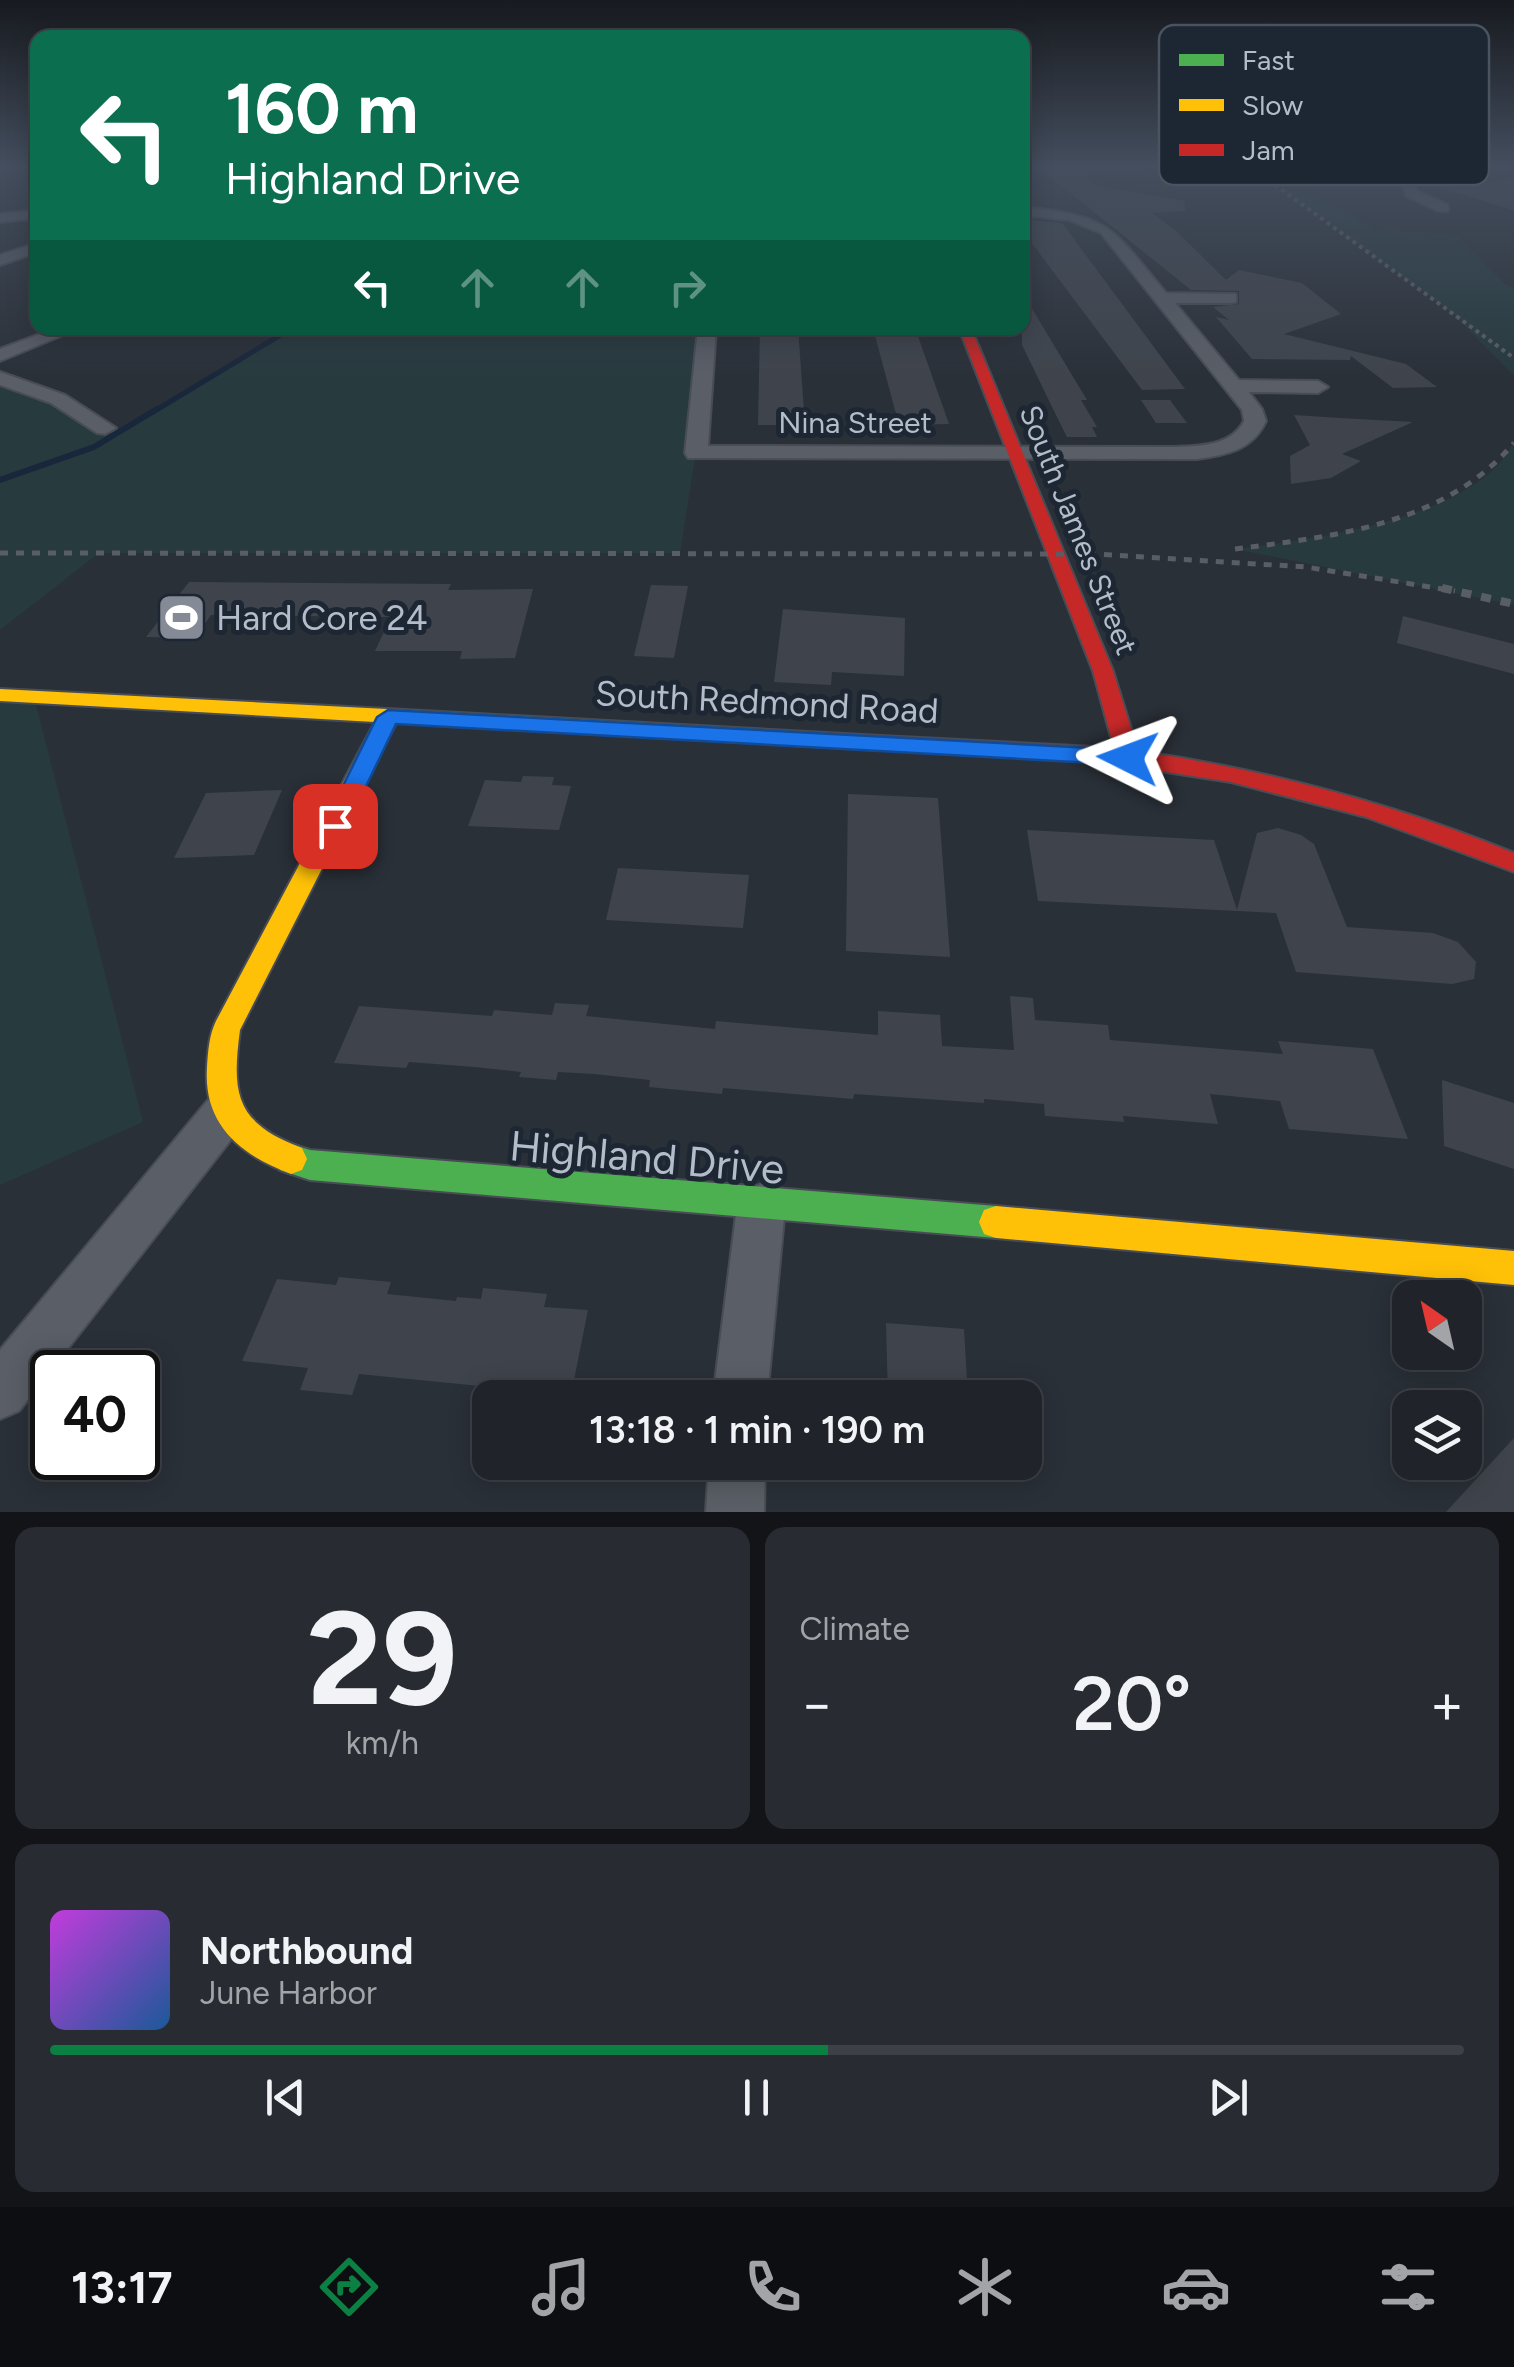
<!DOCTYPE html>
<html lang="en">
<head>
<meta charset="utf-8">
<style>
  :root { --surface:#20242a; --page:#282c32; --text:#f1f3f6; --muted:#a2a4a8; --line:#3d4147; --accent:#0b8043 }
  body { margin:0; font-family:Figtree,sans-serif; background:var(--page); color:var(--text); height:100vh; display:flex; flex-direction:column; font-size:38px; white-space:nowrap }
  * { box-sizing:border-box; margin:0 }
  p { font-size:32px; color:var(--muted) }
  .icon { flex:none; width:55px; height:55px; fill:none; stroke:currentColor; stroke-width:2; stroke-linecap:round; stroke-linejoin:round }
  .map { position:relative; height:1512px; overflow:hidden }
  .side { display:flex; flex-direction:column; gap:15px; padding:15px; background:#121417; flex:1 }
  .side>* { flex:none }
  .hud { position:absolute; left:30px; top:30px; width:1000px; height:305px; border-radius:20px; box-shadow:0 5px 25px #0003,0 0 0 2px var(--line); background:#0b6e4f; color:#fff; overflow:hidden }
  .needle { width:65px; rotate:326deg }
  .tools { position:absolute; left:1392px; top:1280px; display:grid; gap:20px }
  .tools a { display:grid; place-items:center; width:90px; height:90px; border-radius:20px; background:var(--surface); box-shadow:0 5px 25px #0003,0 0 0 2px var(--line); font-size:50px }
  .speed { position:absolute; left:30px; top:1350px; display:flex; gap:20px; font-size:50px; font-weight:700; text-align:center }
  .speed>* { display:grid; place-content:center; width:130px; height:130px; border-radius:50%; background:var(--surface); box-shadow:0 5px 25px #0003,0 0 0 2px var(--line); line-height:1 }
  .speed .limit { border:5px solid #111; border-radius:15px; background:#fff; color:#111 }
  .pin { position:absolute; display:grid; place-items:center; width:85px; height:85px; color:#fff; margin:-42px; border-radius:20px; box-shadow:0 5px 15px #0006 }
  .me { position:absolute; width:110px; margin:-55px; rotate:273deg; stroke-linejoin:round; filter:drop-shadow(0 0 8px #0008) }
  .turn { display:flex; align-items:center; gap:35px; height:210px; padding:0 30px; font-size:45px }
  .turn .icon { width:130px; height:130px; stroke-width:2.5 }
  .turn b { display:block; font-size:70px; line-height:85px }
  .lanes { display:flex; align-items:center; height:95px; padding:0 30px; background:#0003; justify-content:center; gap:50px; direction:ltr }
  .lanes .off { opacity:.35 }
  .big { font-size:75px; font-weight:600; line-height:1.1 }
  .side .widget { flex:1; display:flex; flex-direction:column; justify-content:center; gap:15px; min-width:0; padding:0 35px; border-radius:20px; background:var(--page) }
  .side .dial { align-items:center; gap:0 }
  .dial b { font-size:130px; line-height:1 }
  .song { display:flex; align-items:center; gap:30px }
  .cover { width:120px; height:120px; border-radius:15px; background:linear-gradient(135deg,hsl(290 70% 55%),hsl(210 70% 35%)) }
  .played { height:10px; border-radius:5px; background:linear-gradient(90deg,var(--accent) 55%,var(--line) 55%) }
  .keys { display:flex; justify-content:space-around; direction:ltr }
  .heat { display:flex; justify-content:space-between; align-items:center; font-size:55px; direction:ltr }
  .side .tiles { flex:1; display:grid; gap:15px; grid-template-columns:1fr 1fr }
  .widget:last-child { grid-column:span 2 }
  .trip { position:absolute; left:472px; top:1380px; width:570px; height:100px; border-radius:20px; background:var(--surface); box-shadow:0 5px 25px #0003,0 0 0 2px var(--line); font-weight:600; line-height:100px; text-align:center }
  .dock { display:flex; height:160px; justify-content:space-around; align-items:center; background:#0d0e11; color:var(--muted) }
  .dock .icon { width:70px; height:70px }
  .dock .current { color:var(--accent) }
  .dock b { font-size:45px; color:var(--text) }
  .map>svg:first-child { display:block }
</style>
</head>
<body>
<div class="map">
<svg width="1514" height="1512" viewBox="0 0 1514 1512">
  <rect width="100%" height="100%" fill="#2a3038"/>
  <!-- green -->
  <g fill="#273a3e">
    <path d="M1251,166H1265L1375,230L1456,235L1506,285L1514,288V375L1452,313Z"/>
    <path d="M292,328H707L696,453L680,553H99L0,630V380L58,399L119,433Z"/>
    <path d="M1514,440V605L1235,549C1308,540 1483,518 1514,440Z"/>
    <path d="M0,696L34,697L143,1122L0,1185Z"/>
  </g>
  <g fill="none" stroke-linecap="round" stroke-linejoin="round">
    <!-- stream-far2 -->
    <g stroke="#19273c" stroke-width="4">
      <path d="M1080,178L1192,166"/>
      <path d="M1022,184L1065,180"/>
    </g>
    <!-- stream-far1 -->
    <path stroke="#19273c" stroke-width="5" d="M153,412L292,328"/>
    <!-- stream -->
    <path stroke="#19273c" stroke-width="6" d="M0,480L94,447L157,409"/>
  </g>
  <!-- building -->
  <g fill="#3f444c">
    <path d="M1037,166H1082L1092,185L1185,201V211L1152,213L1175,230L1226,280L1239,270L1302,283L1341,314L1284,334L1406,364L1437,387L1393,388L1351,356L1350,360L1252,359L1216,317L1229,320L1213,307L1239,304V291L1191,290Z"/>
    <path d="M1412,166H1478L1463,186L1514,179V210L1417,181Z"/>
    <path d="M1022,219L1062,223L1185,389L1142,390L1022,230Z"/>
    <path d="M1022,292L1087,400H1081L1097,427H1092L1097,437H1067L1055,413L1022,345Z"/>
    <path d="M760,328H798L805,425H758Z"/>
    <path d="M873,328H915L949,424L899,425Z"/>
    <path d="M1141,400H1170L1187,423H1156Z"/>
    <path d="M1294,415L1340,418L1413,422L1342,454L1361,461L1331,478L1291,484L1290,456L1310,445Z"/>
    <path d="M189,582L451,584L448,590L533,589L515,658L460,659L462,651H375L391,617L211,615L195,638L146,637Z"/>
    <path d="M651,585L688,586L674,658L634,656Z"/>
    <path d="M783,609L905,618L904,676L832,672L831,685L774,682Z"/>
    <path d="M1403,616L1514,644V674L1397,643Z"/>
    <path d="M523,776L554,777L552,785L571,786L559,830L468,826L485,780L521,782Z"/>
    <path d="M282,790L254,855L174,858L206,793Z"/>
    <path d="M848,794L938,798L950,957L846,951Z"/>
    <path d="M1278,828L1301,835L1314,844L1347,927L1433,933L1458,942L1476,962L1474,979L1452,984L1296,972L1276,913L1038,901L1027,830L1214,840L1237,910L1257,833Z"/>
    <path d="M618,868L749,875L743,928L606,920Z"/>
    <path d="M1010,996L1033,998L1035,1020L1108,1025L1110,1040L1283,1054L1278,1041L1373,1049L1408,1139L1289,1129L1280,1101L1210,1094L1218,1124L1123,1116L1124,1122L1045,1116L1044,1104L984,1099V1103L854,1094L853,1099L723,1088L722,1094L649,1087L650,1080L594,1074L558,1072L556,1080L519,1077L521,1072L475,1067L409,1062L406,1068L334,1063L359,1006L492,1016L494,1010L552,1015L555,1003L589,1005L586,1016L715,1029L716,1021L878,1035V1011L940,1015L942,1046L1014,1050Z"/>
    <path d="M1442,1080L1514,1103V1169L1444,1146Z"/>
    <path d="M339,1277L391,1282L387,1294L456,1301L457,1297L481,1299L483,1288L547,1294L544,1307L588,1310L571,1395L359,1374L352,1395L300,1390L308,1368L242,1361L277,1279L336,1285Z"/>
    <path d="M886,1323L964,1329L968,1398H888Z"/>
    <path d="M1514,1438V1512H1446Z"/>
  </g>
  <g fill="none" stroke-linecap="round" stroke-linejoin="round">
    <defs>
      <g id="street">
        <path d="M1396,166H1408L1417,191L1448,205V211H1438L1406,196Z"/>
        <path d="M1022,207C1112,216 1111,227 1166,293L1236,294V302L1230,303H1175L1239,380L1318,381L1328,387L1318,393L1249,392L1262,409L1266,421C1253,450 1226,455 1197,459L688,458L685,453L698,328H716L708,446L1175,447C1200,446 1231,446 1244,421L1242,410L1101,233L1069,220L1022,215Z"/>
        <path d="M38,210V218L0,222V214Z"/>
        <path d="M38,243V252L0,265V255Z"/>
        <path d="M56,328H80L0,361V349Z"/>
        <path d="M0,372L65,395L116,428L105,434L97,433L51,403L0,385Z"/>
        <path d="M224,1094L240,1100L246,1114L240,1128L19,1411L0,1419V1350L208,1100Z"/>
        <path d="M761,1184L778,1191L785,1207L767,1398H713L737,1207L744,1191Z"/>
        <path d="M709,1462H765L764,1512H706Z"/>
      </g>
      <g id="fast">
        <path d="M387,709L881,736L892,743L881,750L379,721L376,716Z"/>
        <path d="M291,1144L310,1150L996,1206L1008,1210L1013,1222L1008,1234L996,1238L310,1180L280,1170L275,1159L280,1148Z"/>
      </g>
      <g id="slow">
        <path d="M0,689L387,709L399,717L240,1030C231,1097 237,1123 302,1148L307,1159L302,1170L291,1174C241,1155 203,1126 207,1067C208,1052 209,1035 216,1021L375,722L0,701Z"/>
        <path d="M996,1206L1514,1251V1285L996,1238L984,1234L979,1222L984,1210Z"/>
      </g>
      <path id="jam" d="M959,328H971L1113,671L1138,751C1267,770 1392,803 1514,853V872L1366,817L1231,782L1102,762L873,748L870,743L881,736L1114,748L1093,671Z"/>
    </defs>
    <!-- street casing -->
    <use href="#street" stroke="#484c55" stroke-width="4"/>
    <!-- fast casing -->
    <use href="#fast" stroke="#484c55" stroke-width="4"/>
    <!-- slow casing -->
    <use href="#slow" stroke="#484c55" stroke-width="4"/>
    <!-- jam casing -->
    <use href="#jam" stroke="#484c55" stroke-width="4"/>
    <!-- street -->
    <use href="#street" fill="#5a5e66" fill-rule="evenodd"/>
    <!-- fast -->
    <use href="#fast" fill="#4caf50" fill-rule="evenodd"/>
    <!-- slow -->
    <use href="#slow" fill="#ffc107" fill-rule="evenodd"/>
    <!-- jam -->
    <use href="#jam" fill="#c62828" fill-rule="evenodd"/>
    <!-- rail-far2 -->
    <path stroke="#595d64" stroke-width="4" stroke-dasharray="4 4" stroke-linecap="butt" d="M1249,166L1514,358"/>
    <!-- rail-far1 -->
    <g stroke="#595d64" stroke-width="5" stroke-dasharray="8 8" stroke-linecap="butt">
      <path d="M1235,549C1336,536 1444,525 1514,443"/>
      <path d="M0,553L1096,554L1306,567L1455,591"/>
    </g>
    <!-- rail -->
    <path stroke="#595d64" stroke-width="8" stroke-dasharray="10 10" stroke-linecap="butt" d="M1442,588L1514,604"/>
  </g>
  <!-- sky -->
  <linearGradient id="sky" x2="0" y2="1"><stop stop-color="#171a1f"/><stop offset="0.44" stop-color="#444e5e"/><stop offset="1" stop-color="#444e5e" stop-opacity="0"/></linearGradient>
  <rect width="1514" height="378" fill="url(#sky)"/>
  <!-- route -->
  <path fill="#1a73e8" stroke="#114b97" stroke-width="2.5" d="M388,710L1128,750L1139,758L1128,765L396,724L344,832H327L323,826L377,717Z"/>
  <!-- icons -->
  <defs>
    <symbol id="stadium-square" viewBox="-11 -11 22 22"><rect x="-9" y="-9" width="18" height="18" rx="4" fill="#848b96" stroke="#1d2633"/><path d="M0-5a6.5 5 0 1 0 0 10a6.5 5 0 1 0 0-10ZM-3.5-1.8h7v3.6h-7Z" fill="#fff"/></symbol>
  </defs>
  <g fill-rule="evenodd">
    <use href="#stadium-square" x="154" y="590" width="55" height="55"/>
  </g>
  <g text-anchor="middle" stroke-width="10" stroke-linejoin="round" paint-order="stroke">
    <!-- far-street labels -->
    <g font-size="30" fill="#b4bcc9" stroke="#1d2633">
      <text x="855" y="433">Nina Street</text>
      <text transform="translate(1078 530) rotate(68)" y="10">South James Street</text>
    </g>
    <!-- poi labels -->
    <g font-size="35" fill="#b4bcc9" stroke="#1d2633" text-anchor="start">
      <text x="216" y="630">Hard Core 24</text>
    </g>
    <!-- street labels -->
    <g font-size="35" fill="#b4bcc9" stroke="#1d2633">
      <text transform="translate(767 702) rotate(3)" y="12">South Redmond Road</text>
    </g>
    <!-- near-street labels -->
    <g font-size="42" fill="#b4bcc9" stroke="#1d2633">
      <text transform="translate(647 1157) rotate(5)" y="15">Highland Drive</text>
    </g>
  </g>
  <!-- legend -->
  <rect x="1159" y="25" width="330" height="160" rx="15" fill="#1d2633" stroke="#4a5360" stroke-width="2.5"/>
  <rect x="1179" y="54" width="45" height="12" fill="#4caf50"/>
  <rect x="1179" y="99" width="45" height="12" fill="#ffc107"/>
  <rect x="1179" y="144" width="45" height="12" fill="#c62828"/>
  <g font-size="28" fill="#b4bcc9">
    <text x="1242" y="70">Fast</text>
    <text x="1242" y="115">Slow</text>
    <text x="1242" y="160">Jam</text>
  </g>
</svg>
<div class="tools">
<a><svg class="needle" viewBox="-14 -14 28 28"><path d="M0-13l5 13h-10z" fill="#e53935"/><path d="M0 13l5-13h-10z" fill="#a2a4a8"/></svg></a>
<a><svg class="icon" aria-label="layers" viewBox="0 0 24 24"><path d="M12 4l9 5-9 5-9-5zM3 14l9 5 9-5"/></svg></a>
</div>
<div class="speed"><div class="limit">40</div></div>
<div class="pin" style="left:335px;top:826px;background:#d93025"><svg class="icon" aria-label="arrive" viewBox="0 0 24 24"><path d="M6 21V4h12l-3 4 3 4H6"/></svg></div>
<svg class="me" style="left:1128px;top:758px" viewBox="-20 -20 40 40"><path d="M0-17L14 15 0 8-14 15z" fill="#1a73e8" stroke="#fff" stroke-width="4"/></svg>
<div class="trip">13:18 · 1 min · 190 m</div>
<div class="hud">
<div class="turn"><svg class="icon" aria-label="left" viewBox="0 0 24 24"><path d="M17 20v-9H6M10 6l-5 5 5 5"/></svg><div><b>160 m</b>Highland Drive</div></div>
<div class="lanes"><svg class="icon" aria-label="left" viewBox="0 0 24 24"><path d="M17 20v-9H6M10 6l-5 5 5 5"/></svg><svg class="icon off" aria-label="ahead" viewBox="0 0 24 24"><path d="M12 20V5M6 11l6-6 6 6"/></svg><svg class="icon off" aria-label="ahead" viewBox="0 0 24 24"><path d="M12 20V5M6 11l6-6 6 6"/></svg><svg class="icon off" aria-label="right" viewBox="0 0 24 24"><path d="M7 20v-9h11M14 6l5 5-5 5"/></svg></div>
</div>
</div>
<section class="side">
<div class="tiles">
<div class="widget dial"><b>29</b><p>km/h</p></div>
<div class="widget"><p>Climate</p>
<div class="heat"><a>−</a><b class="big">20°</b><a>+</a></div>
</div>
<div class="widget">
<div class="song"><i class="cover"></i><div><b>Northbound</b><p>June Harbor</p></div></div>
<div class="played"></div>
<div class="keys"><svg class="icon" aria-label="previous" viewBox="0 0 24 24"><path d="M18 5L8 12l10 7zM5 5v14"/></svg><svg class="icon" aria-label="pause" viewBox="0 0 24 24"><path d="M8 5v14M16 5v14"/></svg><svg class="icon" aria-label="next" viewBox="0 0 24 24"><path d="M6 5l10 7-10 7zM19 5v14"/></svg></div>
</div>
</div>
</section>
<nav class="dock">
<b>13:17</b>
<svg class="icon current" aria-label="directions" viewBox="0 0 24 24"><path d="M12 3l9 9-9 9-9-9zM9 14v-3h6M13 9l2 2-2 2"/></svg>
<svg class="icon" aria-label="music" viewBox="0 0 24 24"><path d="M9 18V5l10-2v13"/><circle cx="6" cy="18" r="3"/><circle cx="16" cy="16" r="3"/></svg>
<svg class="icon" aria-label="phone" viewBox="0 0 24 24"><path d="M5 4h4l2 5-3 2q2 4 5 5l2-3 5 2v4C11 20 4 13 5 4z"/></svg>
<svg class="icon" aria-label="climate" viewBox="0 0 24 24"><path d="M12 3v18M4 7l16 10M4 17L20 7"/></svg>
<svg class="icon" aria-label="car" viewBox="0 0 24 24"><path d="M5 17H2v-5l4-1 3-4h7l3 4 3 1v5h-3M9 17h6M6 11h13"/><circle cx="7" cy="17" r="2"/><circle cx="17" cy="17" r="2"/></svg>
<svg class="icon" aria-label="filters" viewBox="0 0 24 24"><path d="M4 7h16M4 17h16"/><circle cx="9" cy="7" r="2"/><circle cx="15" cy="17" r="2"/></svg>
</nav>
</body>
</html>
